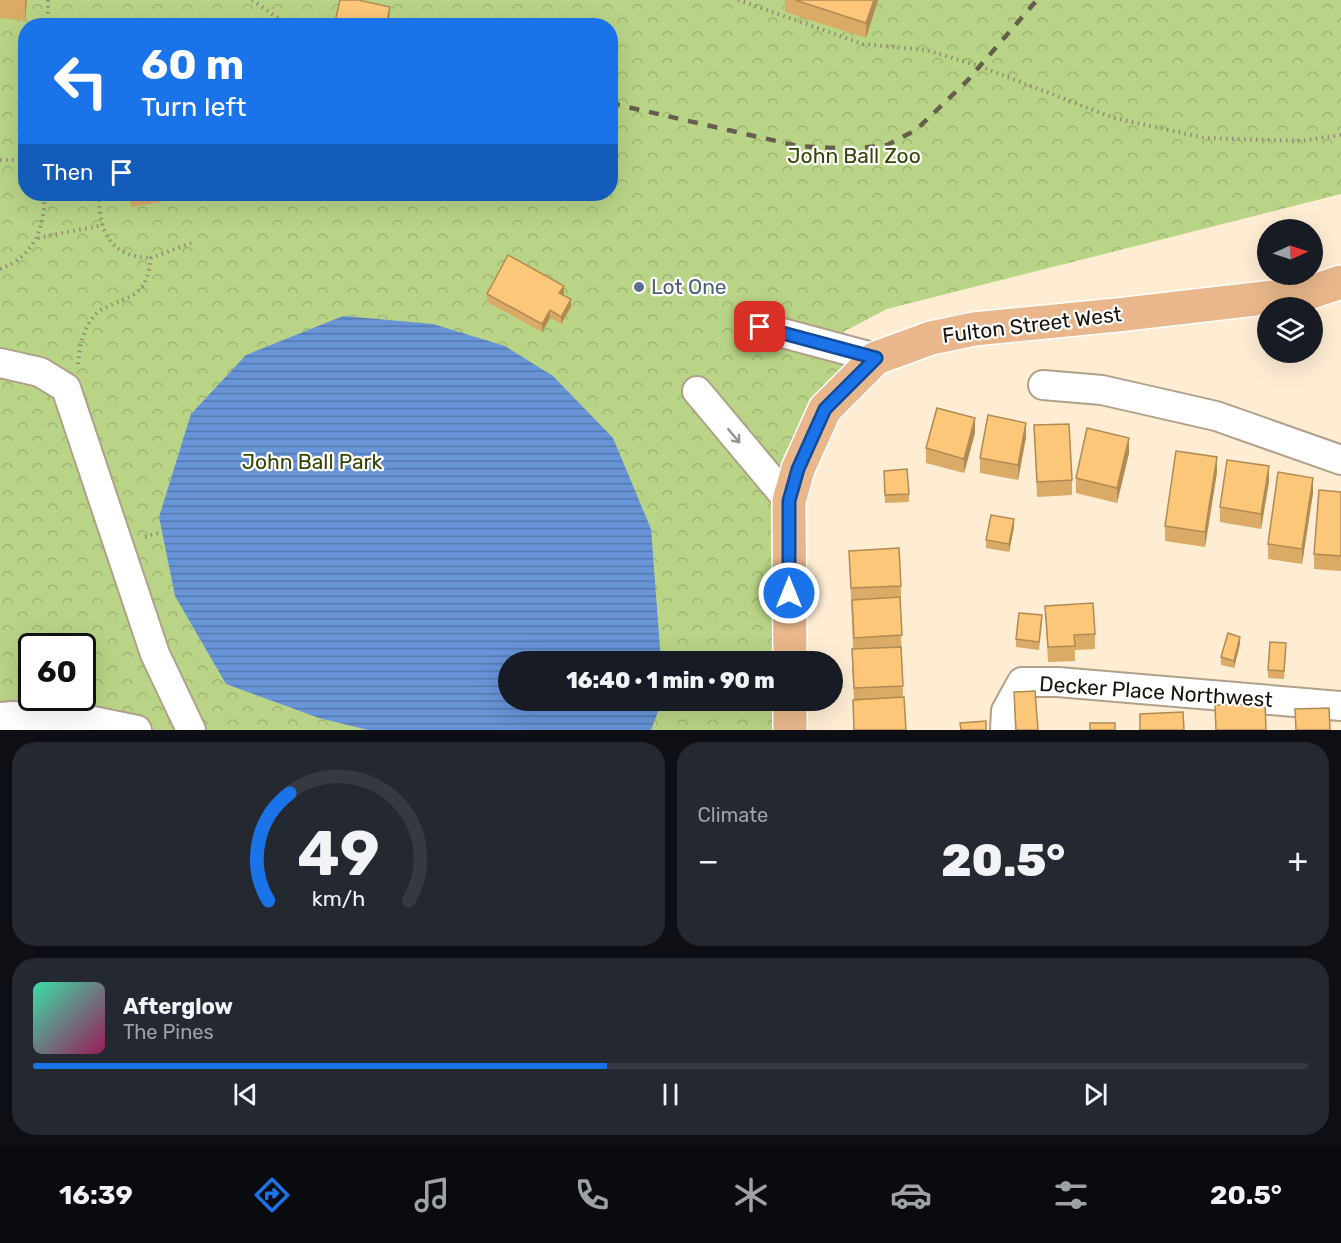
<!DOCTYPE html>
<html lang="en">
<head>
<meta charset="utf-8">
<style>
  :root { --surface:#171b24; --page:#242831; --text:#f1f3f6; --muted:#9ea1a6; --line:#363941; --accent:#1a73e8 }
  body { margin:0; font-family:Rubik,sans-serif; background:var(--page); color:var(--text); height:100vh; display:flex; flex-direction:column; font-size:22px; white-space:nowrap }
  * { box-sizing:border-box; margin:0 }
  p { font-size:20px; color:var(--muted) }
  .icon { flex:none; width:33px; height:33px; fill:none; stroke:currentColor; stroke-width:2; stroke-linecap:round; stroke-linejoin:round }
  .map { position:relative; height:730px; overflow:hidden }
  .details { display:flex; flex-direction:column; gap:12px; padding:12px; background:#0d0f14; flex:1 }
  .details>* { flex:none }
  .guide { position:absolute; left:18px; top:18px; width:600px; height:183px; border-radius:24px; box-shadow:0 6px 24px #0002; background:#1a73e8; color:#fff; overflow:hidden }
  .needle { width:39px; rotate:87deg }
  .controls { position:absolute; left:1257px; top:219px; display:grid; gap:12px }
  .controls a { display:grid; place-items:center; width:66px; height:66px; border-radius:50%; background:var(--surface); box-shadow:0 6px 24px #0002; font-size:30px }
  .speed { position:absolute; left:18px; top:633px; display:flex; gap:12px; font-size:30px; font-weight:700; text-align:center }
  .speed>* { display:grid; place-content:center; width:78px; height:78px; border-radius:50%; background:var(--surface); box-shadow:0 6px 24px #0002; line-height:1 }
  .speed .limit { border:3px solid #111; border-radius:9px; background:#fff; color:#111 }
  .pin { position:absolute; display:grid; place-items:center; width:51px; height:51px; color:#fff; margin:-26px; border-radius:12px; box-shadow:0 3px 9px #0006 }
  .me { position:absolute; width:66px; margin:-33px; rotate:0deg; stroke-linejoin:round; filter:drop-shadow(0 0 4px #0008) }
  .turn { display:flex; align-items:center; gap:21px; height:126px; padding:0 24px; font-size:27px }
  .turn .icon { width:78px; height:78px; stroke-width:2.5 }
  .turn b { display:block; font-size:42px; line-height:51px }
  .then { display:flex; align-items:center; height:57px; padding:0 24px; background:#0003; gap:12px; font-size:22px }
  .big { font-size:45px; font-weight:800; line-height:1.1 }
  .details .card { flex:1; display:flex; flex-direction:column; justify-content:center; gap:9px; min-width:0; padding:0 21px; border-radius:24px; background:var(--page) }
  .details .dial { align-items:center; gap:0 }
  .dial svg { height:156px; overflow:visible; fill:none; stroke:var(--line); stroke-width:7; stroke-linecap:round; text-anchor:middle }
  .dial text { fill:var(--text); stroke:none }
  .song { display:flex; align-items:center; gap:18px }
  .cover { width:72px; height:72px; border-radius:9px; background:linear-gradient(135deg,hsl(160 70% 55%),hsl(330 70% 35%)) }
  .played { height:6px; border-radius:3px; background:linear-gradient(90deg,var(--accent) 45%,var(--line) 45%) }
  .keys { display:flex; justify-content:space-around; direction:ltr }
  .heat { display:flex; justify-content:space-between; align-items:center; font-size:33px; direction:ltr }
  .details .tiles { flex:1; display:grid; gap:12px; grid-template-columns:1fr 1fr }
  .card:last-child { grid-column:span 2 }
  .trip { position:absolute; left:498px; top:651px; width:345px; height:60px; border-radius:30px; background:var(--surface); box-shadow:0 6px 24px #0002; font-weight:800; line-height:60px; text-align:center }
  .dock { display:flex; height:96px; justify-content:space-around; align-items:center; background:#090b0e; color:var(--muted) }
  .dock .icon { width:42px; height:42px }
  .dock .current { color:var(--accent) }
  .dock b { font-size:27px; color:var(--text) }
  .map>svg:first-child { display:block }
</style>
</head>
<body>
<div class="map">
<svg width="1341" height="730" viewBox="0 0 1341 730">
  <defs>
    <pattern id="forest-crowns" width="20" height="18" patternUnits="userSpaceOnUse" patternTransform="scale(1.5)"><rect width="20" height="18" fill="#b9d486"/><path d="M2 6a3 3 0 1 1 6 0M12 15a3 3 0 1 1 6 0" fill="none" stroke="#9eb572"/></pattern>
    <pattern id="water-rules" width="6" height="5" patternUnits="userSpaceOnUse" patternTransform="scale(1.5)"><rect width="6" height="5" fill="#6894d8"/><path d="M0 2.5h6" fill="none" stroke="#5578ad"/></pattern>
  </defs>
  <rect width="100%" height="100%" fill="#feecd3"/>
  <!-- forest -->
  <path fill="url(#forest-crowns)" fill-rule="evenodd" d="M0,0H1341V194L887,309L843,332L876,358L798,469L790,661L508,662V700L790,701V730H0ZM26,26H610V194H26ZM32,646H82V698H32Z"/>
  <!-- water -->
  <path fill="url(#water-rules)" d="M343,316L433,324L505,346L553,376L613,438L651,529L661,661L508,662V700L662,701L651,730H368L319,718L226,684L175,596L159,517L191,414L246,355Z"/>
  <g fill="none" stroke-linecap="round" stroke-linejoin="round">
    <defs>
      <g id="minor">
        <path d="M760,327L876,358"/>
        <path d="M0,363L40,372L66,388L155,654L191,730"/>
        <path d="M1043,385L1102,390L1216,416L1341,460"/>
        <path d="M697,391L789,501"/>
        <path d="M0,717L12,716L93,721L137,730"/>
        <path d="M1005,730L1006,711L1022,682H1058L1341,706"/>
      </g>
      <g id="major">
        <path d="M790,662L789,501L798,469L825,409L876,358L931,338L974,329L1117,315L1308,293L1341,282"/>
        <path d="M790,700V730"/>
      </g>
    </defs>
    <!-- minor casing -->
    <use href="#minor" stroke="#b0a089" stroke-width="32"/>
    <!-- major casing -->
    <use href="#major" stroke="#fff" stroke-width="36"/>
    <!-- path -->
    <g stroke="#958977" stroke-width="4" stroke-dasharray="1.5 4.5" stroke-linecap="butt">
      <path d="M48,0V23L53,26"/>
      <path d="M252,0L282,21L283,26"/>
      <path d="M738,0L863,44L926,50L979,66L1114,118L1205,138L1300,141L1341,135"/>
      <path d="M0,160H26"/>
      <path d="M99,194C99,231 109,257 151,258"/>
      <path d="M38,238L103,225"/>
      <path d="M0,269C35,256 44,228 45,194"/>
      <path d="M78,364C80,345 83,327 97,313C101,309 108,307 113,304C142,292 146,289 151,258L191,243"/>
      <path d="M145,537L162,532"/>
    </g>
    <!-- minor -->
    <use href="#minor" stroke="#fff" stroke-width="28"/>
    <!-- major -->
    <use href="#major" stroke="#e9b78b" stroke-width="33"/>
    <!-- rail -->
    <path stroke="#675d4e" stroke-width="4.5" stroke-dasharray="10 10" stroke-linecap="butt" d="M610,103L798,146L851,149L887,145L916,130L967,81L1037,0"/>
  </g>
  <!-- wall -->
  <g fill="#d9ab67">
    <path d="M0,0H27L25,21L0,18Z"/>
    <path d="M785,0H878L866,38L785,12Z"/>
    <path d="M129,194H160V202L131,207Z"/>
    <path d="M564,293L563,295L571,307L561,324L550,318L542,332L487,302V294Z"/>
    <path d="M1034,425L1072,480V495L1037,497Z"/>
    <path d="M975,433L964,473L926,463V448Z"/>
    <path d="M1026,437L1018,480L980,473V458Z"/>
    <path d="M1129,453L1117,503L1076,493V478Z"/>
    <path d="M1217,472L1205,547L1165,541V526Z"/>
    <path d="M884,478L909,494V502L885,503Z"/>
    <path d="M1269,481L1261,529L1220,522V507Z"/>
    <path d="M1341,492V571L1314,569V554Z"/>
    <path d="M1313,493L1302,564L1268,559V544Z"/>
    <path d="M1014,527L1009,552L986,548V540Z"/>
    <path d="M849,551L901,586V601H900L903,697L906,730H854L853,700H854L852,664V649H853Z"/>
    <path d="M1045,606L1095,634V649L1075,650V661L1048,662Z"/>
    <path d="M1042,623L1039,650L1016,647V639Z"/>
    <path d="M1240,644L1234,668L1221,665V657Z"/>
    <path d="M1286,651L1284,679L1268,678V670Z"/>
    <path d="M1014,692L1038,730H1015Z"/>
  </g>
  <!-- shaded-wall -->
  <g fill="#b08b54">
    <path d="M25,0H27L25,21Z"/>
    <path d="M874,0H878L866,38V23Z"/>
    <path d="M390,7L389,26H386Z"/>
    <path d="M564,286V293L559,301V293Z"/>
    <path d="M571,299V307L561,324V317Z"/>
    <path d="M550,310V318L542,332V324Z"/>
    <path d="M975,418V433L964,473V459Z"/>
    <path d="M1026,423V437L1018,480V465Z"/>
    <path d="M1129,438V453L1117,503V488Z"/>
    <path d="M1217,457V472L1205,547V532Z"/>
    <path d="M1269,466V481L1261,529V514Z"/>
    <path d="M1313,478V493L1302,564V549Z"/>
    <path d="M1014,519V527L1009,552V544Z"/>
    <path d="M1240,637V644L1234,668V661Z"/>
  </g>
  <!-- building -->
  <g fill="#fcc778" stroke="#b08b54" stroke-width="1.5">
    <path d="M340,0H358L390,7L386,26H334Z"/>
    <path d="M795,0H874L866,23Z"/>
    <path d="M508,255L564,286L559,293L571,299L561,317L550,310L542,324L487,294Z"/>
    <path d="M937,408L975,418L964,459L926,448Z"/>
    <path d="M988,415L1026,423L1018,465L980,458Z"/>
    <path d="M1069,424L1072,480L1037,482L1034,425Z"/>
    <path d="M1087,428L1129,438L1117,488L1076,478Z"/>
    <path d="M1176,451L1217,457L1205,532L1165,526Z"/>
    <path d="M1227,460L1269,466L1261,514L1220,507Z"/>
    <path d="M907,469L909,494L885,495L884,471Z"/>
    <path d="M1278,472L1313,478L1302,549L1268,544Z"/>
    <path d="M1319,490L1341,492V556L1314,554Z"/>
    <path d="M991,515L1014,519L1009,544L986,540Z"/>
    <path d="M899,548L901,586L851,588L849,551Z"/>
    <path d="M900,597L902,635L854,638L852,600Z"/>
    <path d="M1093,603L1095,634L1074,635L1075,646L1048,647L1045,606Z"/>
    <path d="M1019,613L1042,615L1039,642L1016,639Z"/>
    <path d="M1228,633L1240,637L1234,661L1221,657Z"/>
    <path d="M1270,642L1286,643L1284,671L1268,670Z"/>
    <path d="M901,647L903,686L854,688L852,649Z"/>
    <path d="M1035,691L1038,730H1016L1014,692Z"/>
    <path d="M904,697L906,730H854L853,700Z"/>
    <path d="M1265,703L1266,730H1216L1215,705Z"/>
    <path d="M1329,708L1330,730H1296L1295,709Z"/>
    <path d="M1183,712L1184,730H1140V714Z"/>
    <path d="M986,721V730H961L960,723Z"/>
    <rect x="1090" y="723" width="25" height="7"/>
  </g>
  <!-- one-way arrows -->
  <defs><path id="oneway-shaft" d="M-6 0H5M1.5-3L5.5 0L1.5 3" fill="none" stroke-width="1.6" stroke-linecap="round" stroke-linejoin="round" transform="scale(1.5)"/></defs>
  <use stroke="#989591" href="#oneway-shaft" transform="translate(734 436) rotate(50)"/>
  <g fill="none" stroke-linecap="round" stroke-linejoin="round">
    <defs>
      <path id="route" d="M760,327L876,358L825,409L798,469L789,501V593"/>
    </defs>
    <!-- route casing -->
    <use href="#route" stroke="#114b97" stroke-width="15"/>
    <!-- route -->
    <use href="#route" stroke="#1a73e8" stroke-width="10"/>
  </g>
  <!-- markers -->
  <circle fill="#5c6f8a" stroke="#fff" stroke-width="2" cx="639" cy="287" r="6"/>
  <g text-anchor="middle" stroke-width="4.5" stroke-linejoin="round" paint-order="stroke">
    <!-- park labels -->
    <g font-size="21" fill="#344506" stroke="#fff">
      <text x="854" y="163">John Ball Zoo</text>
      <text x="312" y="469">John Ball Park</text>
    </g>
    <!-- service labels -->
    <g font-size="21" fill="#4e5e75" stroke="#fff" text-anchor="start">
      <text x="651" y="294">Lot One</text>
    </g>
    <!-- street labels -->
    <g font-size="21" fill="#19130a" stroke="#fff">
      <text transform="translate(1032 325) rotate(-7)" y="7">Fulton Street West</text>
      <text transform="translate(1156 692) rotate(4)" y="7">Decker Place Northwest</text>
    </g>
  </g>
</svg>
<div class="controls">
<a><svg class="needle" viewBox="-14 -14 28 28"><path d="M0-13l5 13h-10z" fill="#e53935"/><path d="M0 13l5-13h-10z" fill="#9ea1a6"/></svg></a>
<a><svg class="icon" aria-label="layers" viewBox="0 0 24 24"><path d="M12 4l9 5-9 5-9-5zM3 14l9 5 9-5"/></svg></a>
</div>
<div class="speed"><div class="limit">60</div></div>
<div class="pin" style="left:760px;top:327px;background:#d93025"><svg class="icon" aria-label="arrive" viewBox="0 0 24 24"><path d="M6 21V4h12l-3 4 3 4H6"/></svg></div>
<svg class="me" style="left:789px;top:593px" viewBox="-20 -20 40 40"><circle r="17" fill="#1a73e8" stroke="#fff" stroke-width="3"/><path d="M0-11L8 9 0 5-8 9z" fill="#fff"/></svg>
<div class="trip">16:40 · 1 min · 90 m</div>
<div class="guide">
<div class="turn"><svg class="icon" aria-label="left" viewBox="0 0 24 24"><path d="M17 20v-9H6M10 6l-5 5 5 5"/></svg><div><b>60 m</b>Turn left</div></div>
<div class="then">Then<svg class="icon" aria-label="arrive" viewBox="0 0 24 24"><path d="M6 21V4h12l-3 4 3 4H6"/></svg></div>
</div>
</div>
<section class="details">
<div class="tiles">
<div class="card dial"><svg viewBox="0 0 100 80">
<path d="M14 69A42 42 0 1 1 86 69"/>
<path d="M14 69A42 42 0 0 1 25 14" stroke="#1a73e8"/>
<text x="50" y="56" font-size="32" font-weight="700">49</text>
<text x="50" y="72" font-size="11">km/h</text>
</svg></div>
<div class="card"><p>Climate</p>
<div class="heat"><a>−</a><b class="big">20.5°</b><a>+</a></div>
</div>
<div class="card">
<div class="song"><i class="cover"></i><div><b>Afterglow</b><p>The Pines</p></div></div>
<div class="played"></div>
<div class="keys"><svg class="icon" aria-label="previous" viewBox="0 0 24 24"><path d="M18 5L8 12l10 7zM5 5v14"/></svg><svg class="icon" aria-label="pause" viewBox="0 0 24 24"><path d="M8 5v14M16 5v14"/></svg><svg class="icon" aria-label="next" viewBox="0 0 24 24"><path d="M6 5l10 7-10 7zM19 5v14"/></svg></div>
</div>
</div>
</section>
<nav class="dock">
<b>16:39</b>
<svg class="icon current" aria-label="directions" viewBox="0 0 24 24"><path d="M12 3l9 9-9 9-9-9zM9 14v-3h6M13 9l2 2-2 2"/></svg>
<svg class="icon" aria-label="music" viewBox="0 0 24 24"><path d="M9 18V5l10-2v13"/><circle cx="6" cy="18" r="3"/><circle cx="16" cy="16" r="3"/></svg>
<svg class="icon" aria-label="phone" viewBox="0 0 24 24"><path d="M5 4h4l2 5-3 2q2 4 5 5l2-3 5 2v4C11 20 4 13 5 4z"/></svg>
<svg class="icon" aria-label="climate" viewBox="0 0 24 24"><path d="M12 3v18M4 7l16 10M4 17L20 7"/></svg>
<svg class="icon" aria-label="car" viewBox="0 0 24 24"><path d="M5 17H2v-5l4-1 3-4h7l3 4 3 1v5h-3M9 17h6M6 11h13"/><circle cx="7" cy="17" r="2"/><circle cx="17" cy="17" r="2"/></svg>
<svg class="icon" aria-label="filters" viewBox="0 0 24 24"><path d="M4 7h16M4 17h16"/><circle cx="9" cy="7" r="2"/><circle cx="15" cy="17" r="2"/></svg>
<b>20.5°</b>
</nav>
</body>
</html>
